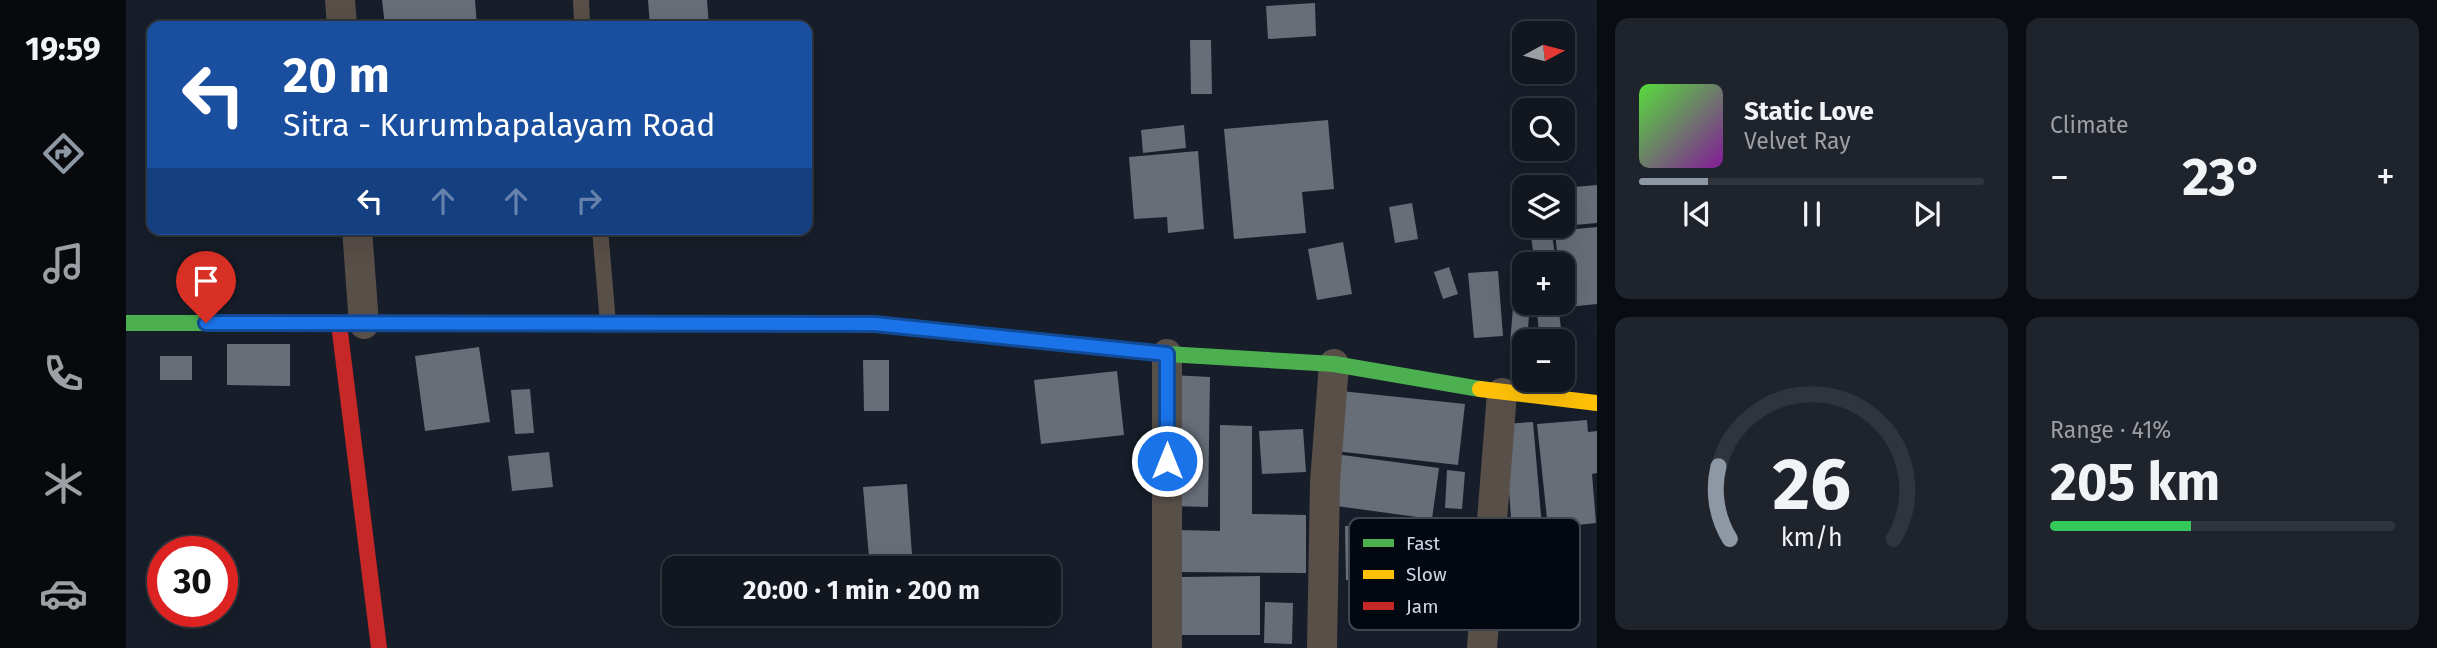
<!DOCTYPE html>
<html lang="en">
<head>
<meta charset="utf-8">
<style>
  :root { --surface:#11161f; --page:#1e232c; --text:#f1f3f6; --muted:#9c9fa4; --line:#30353d; --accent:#8e97a4 }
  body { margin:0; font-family:"Fira Sans",sans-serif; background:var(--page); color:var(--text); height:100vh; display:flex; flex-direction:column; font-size:26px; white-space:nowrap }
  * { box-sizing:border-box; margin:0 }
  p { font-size:23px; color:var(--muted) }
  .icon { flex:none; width:38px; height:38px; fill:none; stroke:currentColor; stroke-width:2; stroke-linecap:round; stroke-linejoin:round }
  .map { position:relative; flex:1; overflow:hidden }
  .sheet { display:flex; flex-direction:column; gap:18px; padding:18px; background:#090c11; width:840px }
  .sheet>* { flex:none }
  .hud { position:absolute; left:21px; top:21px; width:665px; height:214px; border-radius:14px; box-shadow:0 7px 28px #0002,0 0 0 2px var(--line); background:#1a4fa0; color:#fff; overflow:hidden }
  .needle { width:46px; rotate:83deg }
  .controls { position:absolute; left:1386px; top:21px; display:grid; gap:14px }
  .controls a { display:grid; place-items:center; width:63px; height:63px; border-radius:14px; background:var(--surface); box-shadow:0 7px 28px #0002,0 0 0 2px var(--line); font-size:35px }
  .speed { position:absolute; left:21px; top:536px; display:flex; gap:14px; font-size:35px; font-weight:700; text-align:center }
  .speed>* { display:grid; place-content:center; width:91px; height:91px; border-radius:50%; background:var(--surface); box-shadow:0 7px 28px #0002,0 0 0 2px var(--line); line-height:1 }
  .speed .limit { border:10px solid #d22; background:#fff; color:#111 }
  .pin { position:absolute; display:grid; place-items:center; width:60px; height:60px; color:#fff; margin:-72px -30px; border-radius:50% 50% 50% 0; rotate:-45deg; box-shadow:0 0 7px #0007 }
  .pin .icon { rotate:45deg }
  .me { position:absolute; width:77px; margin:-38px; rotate:0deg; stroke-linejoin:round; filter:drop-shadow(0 0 5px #0008) }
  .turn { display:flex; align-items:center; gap:24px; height:147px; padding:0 21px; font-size:32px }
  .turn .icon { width:91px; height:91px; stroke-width:2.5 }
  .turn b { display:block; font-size:49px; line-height:60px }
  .lanes { display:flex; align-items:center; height:66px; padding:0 21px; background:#0003; justify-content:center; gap:35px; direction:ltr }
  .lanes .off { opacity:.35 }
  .big { font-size:52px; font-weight:700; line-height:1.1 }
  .sheet .tile { flex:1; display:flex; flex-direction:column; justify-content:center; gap:10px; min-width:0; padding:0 24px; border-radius:14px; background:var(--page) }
  .sheet .dial { align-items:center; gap:0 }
  .dial svg { height:182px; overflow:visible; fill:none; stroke:var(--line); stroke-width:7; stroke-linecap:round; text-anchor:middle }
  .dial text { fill:var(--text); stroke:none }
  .song { display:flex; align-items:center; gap:21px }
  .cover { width:84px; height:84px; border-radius:10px; background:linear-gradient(135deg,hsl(110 70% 55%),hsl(290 70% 35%)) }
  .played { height:7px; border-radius:4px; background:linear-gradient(90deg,var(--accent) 20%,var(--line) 20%) }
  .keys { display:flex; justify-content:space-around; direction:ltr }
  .heat { display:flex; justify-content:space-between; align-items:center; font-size:38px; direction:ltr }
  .charge { height:10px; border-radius:5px; background:linear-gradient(90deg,#34c759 41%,var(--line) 0) }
  .sheet .tiles { flex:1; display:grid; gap:18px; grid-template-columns:repeat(2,1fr) }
  .trip { position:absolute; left:536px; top:556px; width:399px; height:70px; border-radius:14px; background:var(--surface); box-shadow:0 7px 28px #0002,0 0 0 2px var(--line); font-weight:700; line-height:70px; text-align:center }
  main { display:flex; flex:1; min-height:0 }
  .tabs { display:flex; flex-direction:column; width:126px; justify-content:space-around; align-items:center; background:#07090c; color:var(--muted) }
  .tabs .icon { width:49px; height:49px }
  .tabs .current { color:var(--accent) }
  .tabs b { font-size:32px; color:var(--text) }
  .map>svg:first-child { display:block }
</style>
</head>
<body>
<main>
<nav class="tabs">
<b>19:59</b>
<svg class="icon current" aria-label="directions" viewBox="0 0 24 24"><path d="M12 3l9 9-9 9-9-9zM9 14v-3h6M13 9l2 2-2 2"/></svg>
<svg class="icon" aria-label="music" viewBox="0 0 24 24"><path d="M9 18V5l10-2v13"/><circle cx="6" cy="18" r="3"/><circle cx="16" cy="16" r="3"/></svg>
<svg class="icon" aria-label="phone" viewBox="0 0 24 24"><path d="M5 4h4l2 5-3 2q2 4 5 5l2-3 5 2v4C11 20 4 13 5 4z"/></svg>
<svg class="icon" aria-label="climate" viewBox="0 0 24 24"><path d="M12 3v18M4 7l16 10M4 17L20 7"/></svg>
<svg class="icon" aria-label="car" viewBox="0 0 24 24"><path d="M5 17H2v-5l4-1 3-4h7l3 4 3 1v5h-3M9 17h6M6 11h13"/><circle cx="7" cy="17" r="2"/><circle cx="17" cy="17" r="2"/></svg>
</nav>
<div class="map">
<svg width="1471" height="648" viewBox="0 0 1471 648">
  <rect width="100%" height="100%" fill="#171e29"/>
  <!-- building -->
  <g fill="#676e78">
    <path d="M256,0H349L351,26H259Z"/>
    <path d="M522,0H581L583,26H524Z"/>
    <path d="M1189,3L1190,36L1142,39L1140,6Z"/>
    <path d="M1064,40H1085L1086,94H1065Z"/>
    <path d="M1202,120L1208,189L1176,192L1180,233L1108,239L1098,129Z"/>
    <path d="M1058,125L1060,148L1017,153L1015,130Z"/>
    <path d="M1072,151L1078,229L1042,233L1041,217L1008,219L1003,157Z"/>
    <path d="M1471,185V223L1437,226V188Z"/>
    <path d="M1286,203L1292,239L1269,243L1263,207Z"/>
    <path d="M1471,227V304L1412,310L1411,303H1437V264H1432L1429,231Z"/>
    <path d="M1426,234L1430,263L1409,264L1405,236Z"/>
    <path d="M1217,242L1226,294L1191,300L1182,249Z"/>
    <path d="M1323,267L1332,294L1317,299L1308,272Z"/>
    <path d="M1372,271L1377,336L1348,338L1342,273Z"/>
    <path d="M1388,295L1398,296V303H1404L1401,341H1398V345L1384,344Z"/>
    <path d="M1433,311L1436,338L1414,340L1411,313Z"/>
    <path d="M101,344H164V386L101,385Z"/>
    <path d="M353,347L364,422L299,431L289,356Z"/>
    <rect x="34" y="356" width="32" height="24"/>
    <path d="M737,360H763V411H738Z"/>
    <path d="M991,371L998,435L915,444L908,380Z"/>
    <path d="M1045,375L1084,377L1082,507L1043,506Z"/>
    <path d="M404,389L408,433L389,434L385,390Z"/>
    <path d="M1215,391L1339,404L1332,465L1209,451Z"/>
    <path d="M1461,420L1462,432L1471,431V473L1466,474L1470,523L1422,528L1411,424Z"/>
    <path d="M1407,422L1416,527L1386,530L1378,424Z"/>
    <path d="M1094,425L1126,426V514L1180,515V573L1051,572V530L1094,531Z"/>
    <path d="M1177,429L1180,472L1136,474L1133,431Z"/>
    <path d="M423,452L427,487L386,491L382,456Z"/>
    <path d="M1209,454L1313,468L1306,519L1203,505Z"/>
    <path d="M1321,470L1339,472L1336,509L1319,508Z"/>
    <path d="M781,484L787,569H744L737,487Z"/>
    <path d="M1303,524L1304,578L1220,580L1219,526Z"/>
    <path d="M1134,576V635H1055V577Z"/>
    <path d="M1453,597L1454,626L1429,627L1428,598Z"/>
    <path d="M1139,602L1167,603L1166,644L1138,643Z"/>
  </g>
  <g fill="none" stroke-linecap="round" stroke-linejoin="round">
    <!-- lane -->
    <g stroke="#594f49" stroke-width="16">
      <path d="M455,0L456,26"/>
      <path d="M474,229L482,324"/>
    </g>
    <!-- street -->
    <g stroke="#594f49" stroke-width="30">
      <path d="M214,0L216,26"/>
      <path d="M231,229L238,324"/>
      <path d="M1041,648V354"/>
      <path d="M1196,648L1199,482L1208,364"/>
      <path d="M1356,648L1376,393"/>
    </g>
    <!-- fast -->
    <g stroke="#4caf50" stroke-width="16">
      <path d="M0,323H330"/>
      <path d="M748,324L1041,354L1208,364L1354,389"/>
    </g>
    <!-- slow -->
    <g stroke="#ffc107" stroke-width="16">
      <path d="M330,323L748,324"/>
      <path d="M1354,389L1471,403"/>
    </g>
    <!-- jam -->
    <path stroke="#c62828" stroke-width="16" d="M213,324L253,648"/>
  </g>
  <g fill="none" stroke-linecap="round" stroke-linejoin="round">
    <defs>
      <path id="route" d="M80,323L749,324L1041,354V461"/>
    </defs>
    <!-- route casing -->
    <use href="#route" stroke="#114b97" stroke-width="18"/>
    <!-- route -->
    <use href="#route" stroke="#1a73e8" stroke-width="12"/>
  </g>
  <!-- legend -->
  <rect x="1223" y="518" width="231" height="112" rx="10" fill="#030710" stroke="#404650" stroke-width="2"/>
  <rect x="1237" y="539" width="31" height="8" fill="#4caf50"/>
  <rect x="1237" y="570" width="31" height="9" fill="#ffc107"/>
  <rect x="1237" y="602" width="31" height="8" fill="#c62828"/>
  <g font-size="19" fill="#ced8e6">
    <text x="1280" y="550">Fast</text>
    <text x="1280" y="581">Slow</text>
    <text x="1280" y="613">Jam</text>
  </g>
</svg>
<div class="controls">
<a><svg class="needle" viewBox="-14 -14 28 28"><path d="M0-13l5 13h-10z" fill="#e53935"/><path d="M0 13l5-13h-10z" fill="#9c9fa4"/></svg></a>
<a><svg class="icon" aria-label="search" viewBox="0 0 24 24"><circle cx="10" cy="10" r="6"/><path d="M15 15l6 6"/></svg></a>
<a><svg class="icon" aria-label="layers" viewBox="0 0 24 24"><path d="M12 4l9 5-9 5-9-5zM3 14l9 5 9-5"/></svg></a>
<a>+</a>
<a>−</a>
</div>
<div class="speed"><div class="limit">30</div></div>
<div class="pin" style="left:80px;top:323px;background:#d93025"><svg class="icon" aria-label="arrive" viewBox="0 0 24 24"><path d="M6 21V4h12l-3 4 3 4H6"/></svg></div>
<svg class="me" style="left:1041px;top:461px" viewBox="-20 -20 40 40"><circle r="17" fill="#1a73e8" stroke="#fff" stroke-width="3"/><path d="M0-11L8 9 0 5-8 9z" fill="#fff"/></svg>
<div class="trip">20:00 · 1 min · 200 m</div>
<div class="hud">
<div class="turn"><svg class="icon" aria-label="left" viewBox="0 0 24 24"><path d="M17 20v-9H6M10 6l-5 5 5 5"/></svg><div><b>20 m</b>Sitra - Kurumbapalayam Road</div></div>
<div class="lanes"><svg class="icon" aria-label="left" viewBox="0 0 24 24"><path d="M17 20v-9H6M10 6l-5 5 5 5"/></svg><svg class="icon off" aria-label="ahead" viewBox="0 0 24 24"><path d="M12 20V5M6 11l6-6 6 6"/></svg><svg class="icon off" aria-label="ahead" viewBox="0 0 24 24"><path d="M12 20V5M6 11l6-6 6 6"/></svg><svg class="icon off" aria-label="right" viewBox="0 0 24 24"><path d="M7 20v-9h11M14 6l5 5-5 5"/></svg></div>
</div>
</div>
<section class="sheet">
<div class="tiles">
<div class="tile">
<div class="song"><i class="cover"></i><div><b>Static Love</b><p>Velvet Ray</p></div></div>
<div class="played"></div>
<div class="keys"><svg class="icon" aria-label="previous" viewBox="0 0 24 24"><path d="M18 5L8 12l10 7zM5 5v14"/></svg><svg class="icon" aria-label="pause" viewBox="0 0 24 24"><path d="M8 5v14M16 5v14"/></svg><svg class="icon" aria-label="next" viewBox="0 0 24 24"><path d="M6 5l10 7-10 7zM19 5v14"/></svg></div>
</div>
<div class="tile"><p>Climate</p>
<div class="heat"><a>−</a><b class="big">23°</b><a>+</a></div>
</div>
<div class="tile dial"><svg viewBox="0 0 100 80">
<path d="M14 69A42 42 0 1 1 86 69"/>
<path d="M14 69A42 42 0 0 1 9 37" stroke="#8e97a4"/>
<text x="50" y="56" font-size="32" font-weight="700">26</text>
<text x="50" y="72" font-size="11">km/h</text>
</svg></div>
<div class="tile"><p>Range · 41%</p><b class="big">205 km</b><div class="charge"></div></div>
</div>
</section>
</main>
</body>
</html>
